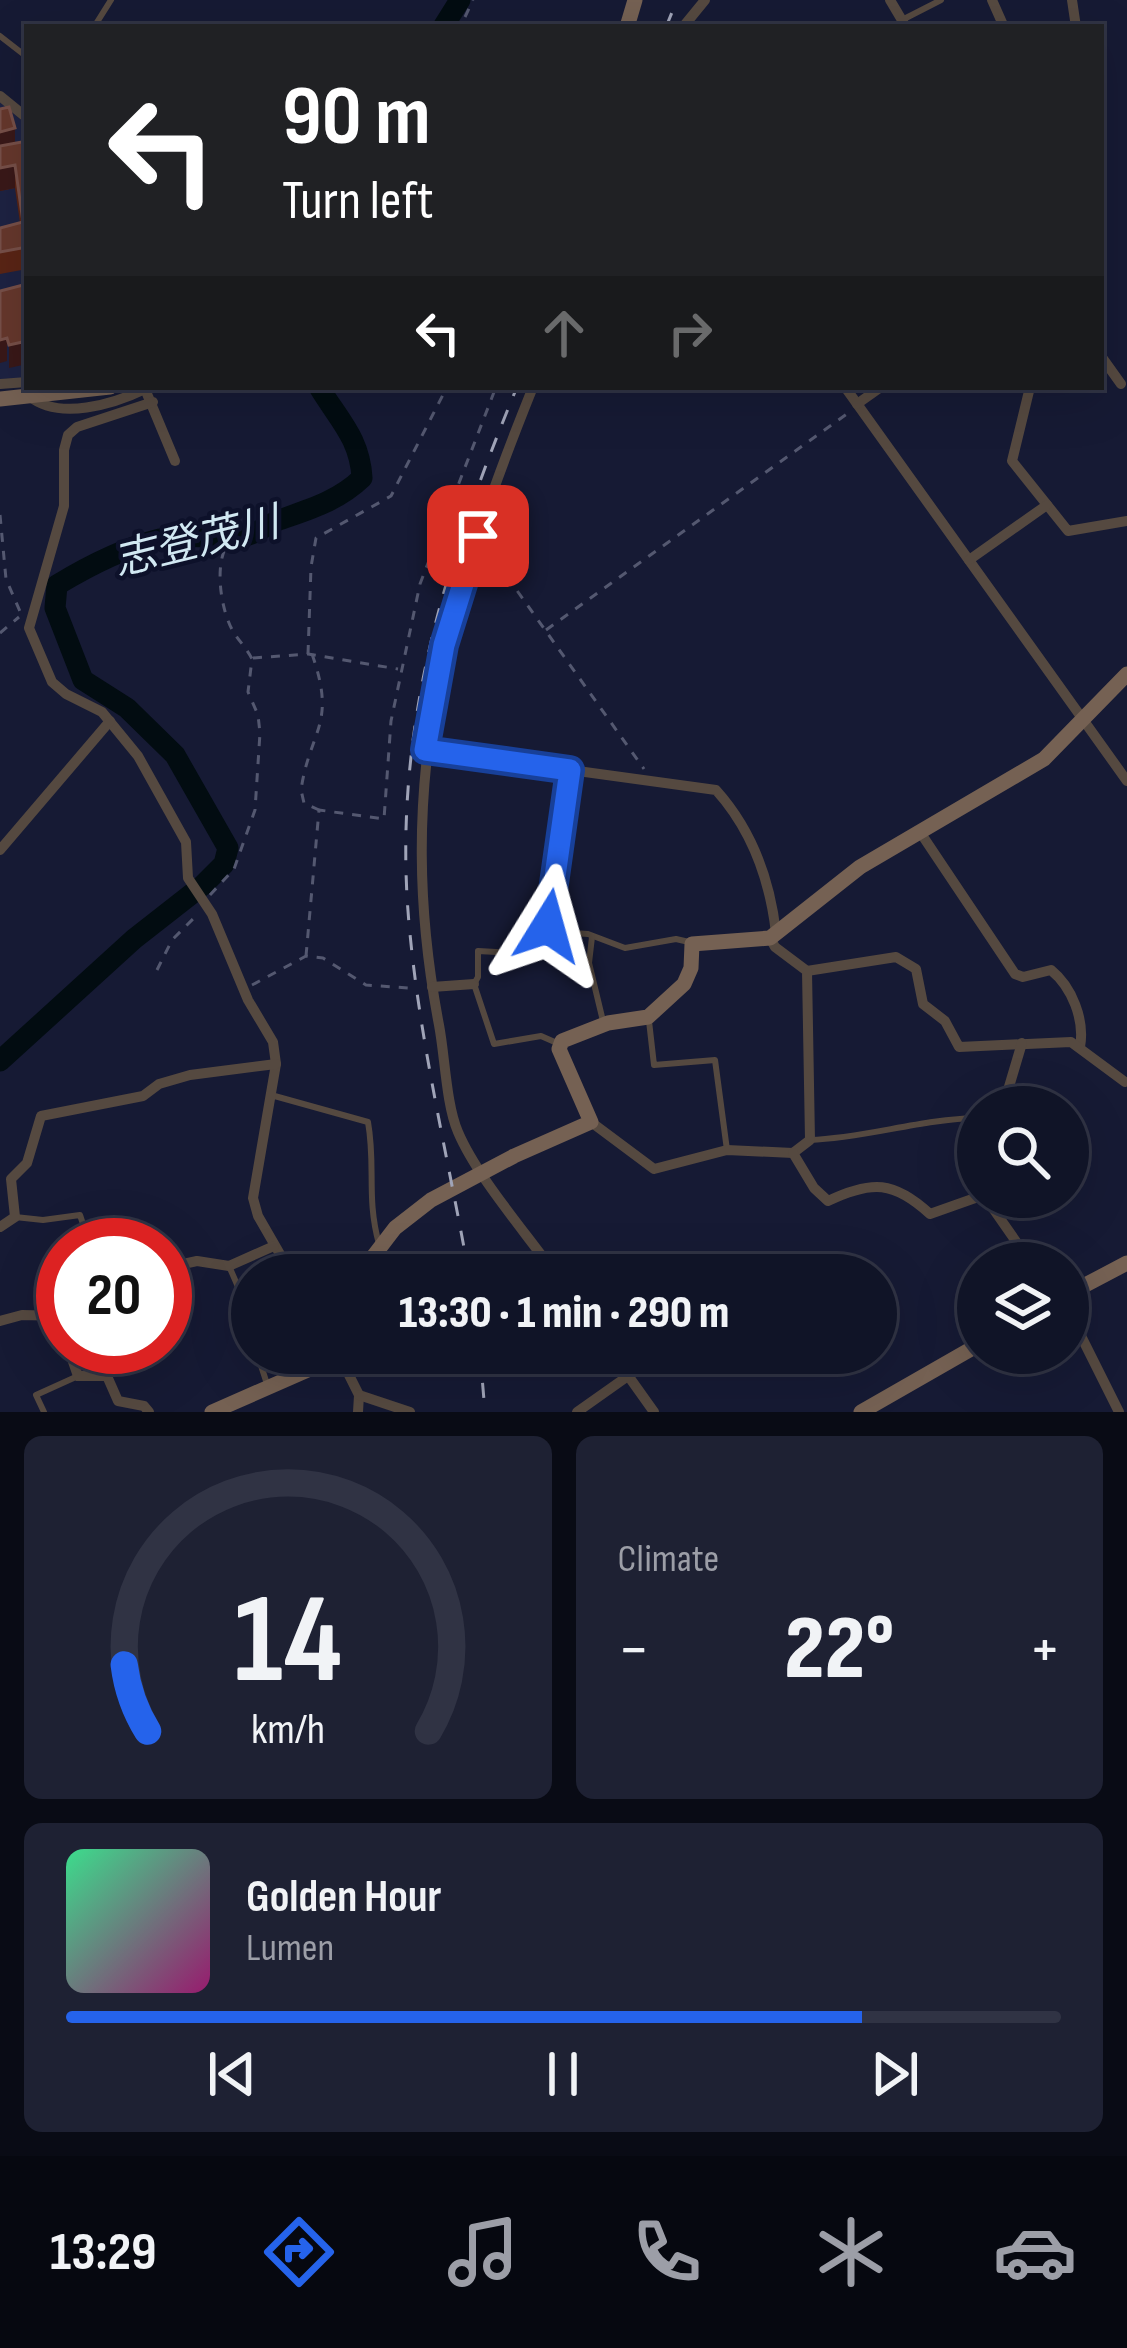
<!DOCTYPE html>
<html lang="en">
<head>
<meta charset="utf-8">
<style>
  :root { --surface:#101427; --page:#1e2133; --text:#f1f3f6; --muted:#9c9ea7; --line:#303344; --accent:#2563eb }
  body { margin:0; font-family:"Sofia Sans Condensed","Noto Sans JP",sans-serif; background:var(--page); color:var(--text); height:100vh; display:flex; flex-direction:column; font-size:45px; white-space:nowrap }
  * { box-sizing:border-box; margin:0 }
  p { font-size:39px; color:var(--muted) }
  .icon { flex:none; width:66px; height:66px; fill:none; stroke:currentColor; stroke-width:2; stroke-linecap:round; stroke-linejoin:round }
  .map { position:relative; height:1412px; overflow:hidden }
  .side { display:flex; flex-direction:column; gap:24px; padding:24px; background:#090b15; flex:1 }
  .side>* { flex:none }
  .banner { position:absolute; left:24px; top:24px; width:1080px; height:366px; border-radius:0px; box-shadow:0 12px 48px #0002,0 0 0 3px var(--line); background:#202124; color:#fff; overflow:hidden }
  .buttons { position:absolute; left:957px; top:1086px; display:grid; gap:24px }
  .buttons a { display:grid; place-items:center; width:132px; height:132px; border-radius:50%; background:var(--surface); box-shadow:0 12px 48px #0002,0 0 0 3px var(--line); font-size:60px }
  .speed { position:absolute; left:36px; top:1218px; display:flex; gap:24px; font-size:60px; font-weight:700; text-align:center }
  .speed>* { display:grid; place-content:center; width:156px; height:156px; border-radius:50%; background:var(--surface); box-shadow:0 12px 48px #0002,0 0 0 3px var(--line); line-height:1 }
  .speed .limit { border:18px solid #d22; background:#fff; color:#111 }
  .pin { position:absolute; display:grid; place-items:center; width:102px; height:102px; color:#fff; margin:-51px; border-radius:24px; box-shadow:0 6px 18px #0006 }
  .me { position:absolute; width:132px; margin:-66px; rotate:8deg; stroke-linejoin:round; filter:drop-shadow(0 0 9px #0008) }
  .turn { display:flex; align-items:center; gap:42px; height:252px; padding:0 60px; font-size:54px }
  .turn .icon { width:156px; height:156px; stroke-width:2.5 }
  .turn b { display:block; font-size:84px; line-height:102px }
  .lanes { display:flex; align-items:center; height:114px; padding:0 60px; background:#0003; justify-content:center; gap:60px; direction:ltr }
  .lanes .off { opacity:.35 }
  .big { font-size:90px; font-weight:800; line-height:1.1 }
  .side .tile { flex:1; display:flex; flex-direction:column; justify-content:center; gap:18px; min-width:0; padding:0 42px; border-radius:18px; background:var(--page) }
  .side .dial { align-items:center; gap:0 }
  .dial svg { height:312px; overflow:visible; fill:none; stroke:var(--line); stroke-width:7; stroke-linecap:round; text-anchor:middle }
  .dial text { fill:var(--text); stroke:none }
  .song { display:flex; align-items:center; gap:36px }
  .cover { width:144px; height:144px; border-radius:18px; background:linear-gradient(135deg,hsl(150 70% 55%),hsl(320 70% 35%)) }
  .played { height:12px; border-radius:6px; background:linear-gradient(90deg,var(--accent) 80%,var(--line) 80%) }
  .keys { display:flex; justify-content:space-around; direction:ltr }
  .heat { display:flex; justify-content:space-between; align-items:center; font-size:66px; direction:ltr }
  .side .tiles { flex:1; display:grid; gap:24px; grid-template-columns:1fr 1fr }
  .tile:last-child { grid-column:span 2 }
  .trip { position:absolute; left:231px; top:1254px; width:666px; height:120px; border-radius:60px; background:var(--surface); box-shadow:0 12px 48px #0002,0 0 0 3px var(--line); font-weight:800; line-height:120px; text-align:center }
  .tabs { display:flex; height:192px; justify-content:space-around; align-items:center; background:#060810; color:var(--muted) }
  .tabs .icon { width:84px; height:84px }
  .tabs .on { color:var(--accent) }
  .tabs b { font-size:54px; color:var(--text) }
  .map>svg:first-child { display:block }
</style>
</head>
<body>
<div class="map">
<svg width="1127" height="1412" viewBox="0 0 1127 1412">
  <rect width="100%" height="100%" fill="#161a34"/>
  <!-- built -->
  <path fill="#1d2242" d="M0,102L27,125V378L0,379Z"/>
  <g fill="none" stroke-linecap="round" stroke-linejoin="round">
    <!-- river -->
    <g stroke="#020c11" stroke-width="21">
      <path d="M443,27L460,0"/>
      <path d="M0,1061L134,939L203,885L224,864L228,848L175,755L127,708L83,680L55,608L57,585C90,565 123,548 160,539C190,533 220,540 245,536C257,534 268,524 279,520C310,509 338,501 362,478C360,438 338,419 319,387"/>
    </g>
    <!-- path -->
    <g stroke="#545870" stroke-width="3" stroke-dasharray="9 9" stroke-linecap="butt">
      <path d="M465,17L473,0"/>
      <path d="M0,515L6,579L22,616"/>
      <path d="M486,547L644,769"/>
      <path d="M546,630L851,411"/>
      <path d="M0,633L19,617"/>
      <path d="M308,654L311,567L316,538L391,496L447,387"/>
      <path d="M312,654C337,725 310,729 301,790L304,803L319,810"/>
      <path d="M253,658L308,654L398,669"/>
      <path d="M210,895L234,869L255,810L260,733L258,715L248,692L252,659C247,649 240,642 234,633C221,612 214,566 227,545"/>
      <path d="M306,956L319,810L384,819L391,721L420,584L496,387"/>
      <path d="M157,970L172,940L197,915"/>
      <path d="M252,985L306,956L323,958L366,985L408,988"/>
    </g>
    <!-- lane -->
    <g stroke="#554940" stroke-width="6">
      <path d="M902,20L941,0"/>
      <path d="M94,27L111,0"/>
      <path d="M0,36L27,57"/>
      <path d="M570,772L544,931L588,934L625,948L676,939L689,942"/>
      <path d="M544,931L521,929L516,953L478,951V977L474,984L494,1044L541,1036L557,1043"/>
      <path d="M592,937L589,963L603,1021"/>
      <path d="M649,1021L654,1065L715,1060L727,1150"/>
      <path d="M271,1095L368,1122C376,1167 366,1197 379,1244"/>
      <path d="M810,1140C866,1138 921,1119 978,1118"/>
      <path d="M15,1217L43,1220L80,1215L90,1245"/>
      <path d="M229,1266L252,1319"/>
      <path d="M257,1353L267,1384"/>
      <path d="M44,1412L36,1395L78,1376"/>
    </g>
    <!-- street -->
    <g stroke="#554940" stroke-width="10">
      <path d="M890,0L906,27"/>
      <path d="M992,0L1004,27"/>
      <path d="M1072,0L1076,27"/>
      <path d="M683,27L705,0"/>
      <path d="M0,96L27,118"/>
      <path d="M1101,356L1121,384"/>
      <path d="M0,384L27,382"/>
      <path d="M533,387C444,608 393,785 439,1025C445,1056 446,1104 458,1132C477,1177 527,1234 556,1275"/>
      <path d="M845,387L1127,781"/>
      <path d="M1030,387L1012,461L1068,531L1127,521"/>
      <path d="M29,396C59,421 114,404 145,389L175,461"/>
      <path d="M153,402L77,427L68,435L64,450V506L29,628L52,682L66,694L102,712L138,756L186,842L188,878L212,914L248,1000L273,1042L276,1064L253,1198L258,1216L292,1275"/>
      <path d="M857,404L881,387"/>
      <path d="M969,560L1047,505"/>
      <path d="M425,750L716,790C752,830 770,881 776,933"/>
      <path d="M920,832L1015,974L1023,977L1051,970C1072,987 1085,1020 1080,1047"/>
      <path d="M0,850L110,721"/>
      <path d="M807,971L896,957L916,969L923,1004L945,1021L959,1047L1071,1042L1125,1082"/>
      <path d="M432,987L474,984"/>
      <path d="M1003,1107L1022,1043"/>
      <path d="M591,1122L654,1169L727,1150L793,1153L810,1140L807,971L775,947L770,938"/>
      <path d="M793,1153L814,1188L828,1201C872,1180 894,1181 930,1214L978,1197"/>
      <path d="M985,1197L1031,1263"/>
      <path d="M0,1227L15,1217L11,1179L27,1163L41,1116L143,1096L159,1084L190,1075L276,1064"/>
      <path d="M165,1268L197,1261L229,1266L274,1246"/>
      <path d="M1068,1310L1119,1412"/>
      <path d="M0,1321L22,1315L63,1316"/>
      <path d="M68,1347L78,1376H107L118,1401L144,1406L149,1412"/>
      <path d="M338,1353L359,1395L358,1412"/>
      <path d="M612,1353L654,1412"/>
      <path d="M359,1395L410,1412"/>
      <path d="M577,1412L628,1376"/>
    </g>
    <!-- secondary -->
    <g stroke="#756153" stroke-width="15">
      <path d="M627,27L635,0"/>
      <path d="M0,399L110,387"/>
      <path d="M359,1275L395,1228L431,1200L514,1156L591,1122L559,1049L562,1041L608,1023L648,1017L684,984L691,968L692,944L770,938L860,867L1044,759L1127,674"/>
      <path d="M1068,1294L1127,1263"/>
      <path d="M212,1412L308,1370L328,1353"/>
      <path d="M861,1412L978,1345"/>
    </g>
    <!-- rail -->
    <g stroke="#a0a4b8" stroke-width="3" stroke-dasharray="15 15" stroke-linecap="butt">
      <path d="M666,27L677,0"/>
      <path d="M469,1275C449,1162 421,1048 410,934C390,738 443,566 517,387"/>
      <path d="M480,1353L485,1412"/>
    </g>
  </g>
  <!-- wall -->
  <path fill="#592415" d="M0,109L15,143L27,141V269L0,274V228L20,223L15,188L0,191Z"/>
  <!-- shaded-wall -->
  <g fill="#391818">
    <path d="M15,128V146L0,150V132Z"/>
    <path d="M15,165V188L0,191V168Z"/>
    <path d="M7,338V361L0,363V340Z"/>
    <path d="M27,341V364L9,368V345Z"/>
  </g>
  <!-- building -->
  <g fill="#65372c" stroke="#764f48" stroke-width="3">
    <path d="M9,107L15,128L0,132V109Z"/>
    <path d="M27,141V247L0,252V228L23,222L15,165L0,168V146Z"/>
    <path d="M27,284V341L9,345L7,338L0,340V291Z"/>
  </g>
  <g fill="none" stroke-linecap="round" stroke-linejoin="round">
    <defs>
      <path id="route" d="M478,536L444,645L425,750L570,770L548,926"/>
    </defs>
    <!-- route casing -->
    <use href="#route" stroke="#184099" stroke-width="30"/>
    <!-- route -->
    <use href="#route" stroke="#2563eb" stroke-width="21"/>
  </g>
  <g text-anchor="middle" stroke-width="9" stroke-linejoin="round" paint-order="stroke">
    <!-- water labels -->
    <g font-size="42" font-style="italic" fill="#d1e8f2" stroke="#0d112a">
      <text transform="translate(196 540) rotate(-14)" y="15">志登茂川</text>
    </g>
  </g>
</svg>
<div class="buttons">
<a><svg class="icon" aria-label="search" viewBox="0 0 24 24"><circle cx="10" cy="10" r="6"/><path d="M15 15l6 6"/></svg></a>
<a><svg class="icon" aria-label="layers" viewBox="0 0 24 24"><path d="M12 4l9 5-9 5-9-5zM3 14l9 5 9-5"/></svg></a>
</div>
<div class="speed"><div class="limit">20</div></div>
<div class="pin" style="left:478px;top:536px;background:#d93025"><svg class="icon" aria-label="arrive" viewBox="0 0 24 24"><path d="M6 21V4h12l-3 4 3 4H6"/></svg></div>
<svg class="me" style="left:548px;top:926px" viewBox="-20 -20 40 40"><path d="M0-17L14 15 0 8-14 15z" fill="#2563eb" stroke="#fff" stroke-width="4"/></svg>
<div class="trip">13:30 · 1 min · 290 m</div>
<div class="banner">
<div class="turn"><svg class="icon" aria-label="left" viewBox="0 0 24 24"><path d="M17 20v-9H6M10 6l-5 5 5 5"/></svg><div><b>90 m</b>Turn left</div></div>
<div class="lanes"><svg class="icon" aria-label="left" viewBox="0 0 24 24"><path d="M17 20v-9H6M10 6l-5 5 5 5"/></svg><svg class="icon off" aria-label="ahead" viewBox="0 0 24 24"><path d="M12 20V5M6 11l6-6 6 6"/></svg><svg class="icon off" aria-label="right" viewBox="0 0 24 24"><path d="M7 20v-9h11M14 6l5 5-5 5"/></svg></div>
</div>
</div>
<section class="side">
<div class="tiles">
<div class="tile dial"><svg viewBox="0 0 100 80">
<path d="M14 69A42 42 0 1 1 86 69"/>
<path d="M14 69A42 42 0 0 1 8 52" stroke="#2563eb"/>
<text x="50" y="56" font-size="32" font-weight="700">14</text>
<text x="50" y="72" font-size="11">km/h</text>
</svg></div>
<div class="tile"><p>Climate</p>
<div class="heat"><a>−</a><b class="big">22°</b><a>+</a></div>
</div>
<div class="tile">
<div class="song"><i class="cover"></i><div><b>Golden Hour</b><p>Lumen</p></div></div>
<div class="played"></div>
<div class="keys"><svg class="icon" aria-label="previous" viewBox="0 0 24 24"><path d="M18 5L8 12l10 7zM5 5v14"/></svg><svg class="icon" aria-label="pause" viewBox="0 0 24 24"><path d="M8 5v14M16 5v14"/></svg><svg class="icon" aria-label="next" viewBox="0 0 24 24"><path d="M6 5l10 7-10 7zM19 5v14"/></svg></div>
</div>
</div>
</section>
<nav class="tabs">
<b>13:29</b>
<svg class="icon on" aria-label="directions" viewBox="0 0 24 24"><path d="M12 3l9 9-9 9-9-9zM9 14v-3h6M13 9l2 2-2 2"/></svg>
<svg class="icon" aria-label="music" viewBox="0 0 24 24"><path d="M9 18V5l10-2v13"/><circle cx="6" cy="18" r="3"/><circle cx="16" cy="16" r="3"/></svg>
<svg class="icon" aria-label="phone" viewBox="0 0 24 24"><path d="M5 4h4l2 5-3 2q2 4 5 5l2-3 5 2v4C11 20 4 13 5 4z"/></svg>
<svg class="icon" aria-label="climate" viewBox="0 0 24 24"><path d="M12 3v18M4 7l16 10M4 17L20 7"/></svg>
<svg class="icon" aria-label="car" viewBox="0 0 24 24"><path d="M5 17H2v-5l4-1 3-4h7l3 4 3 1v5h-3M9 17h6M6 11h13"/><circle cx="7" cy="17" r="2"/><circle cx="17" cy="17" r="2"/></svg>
</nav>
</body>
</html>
